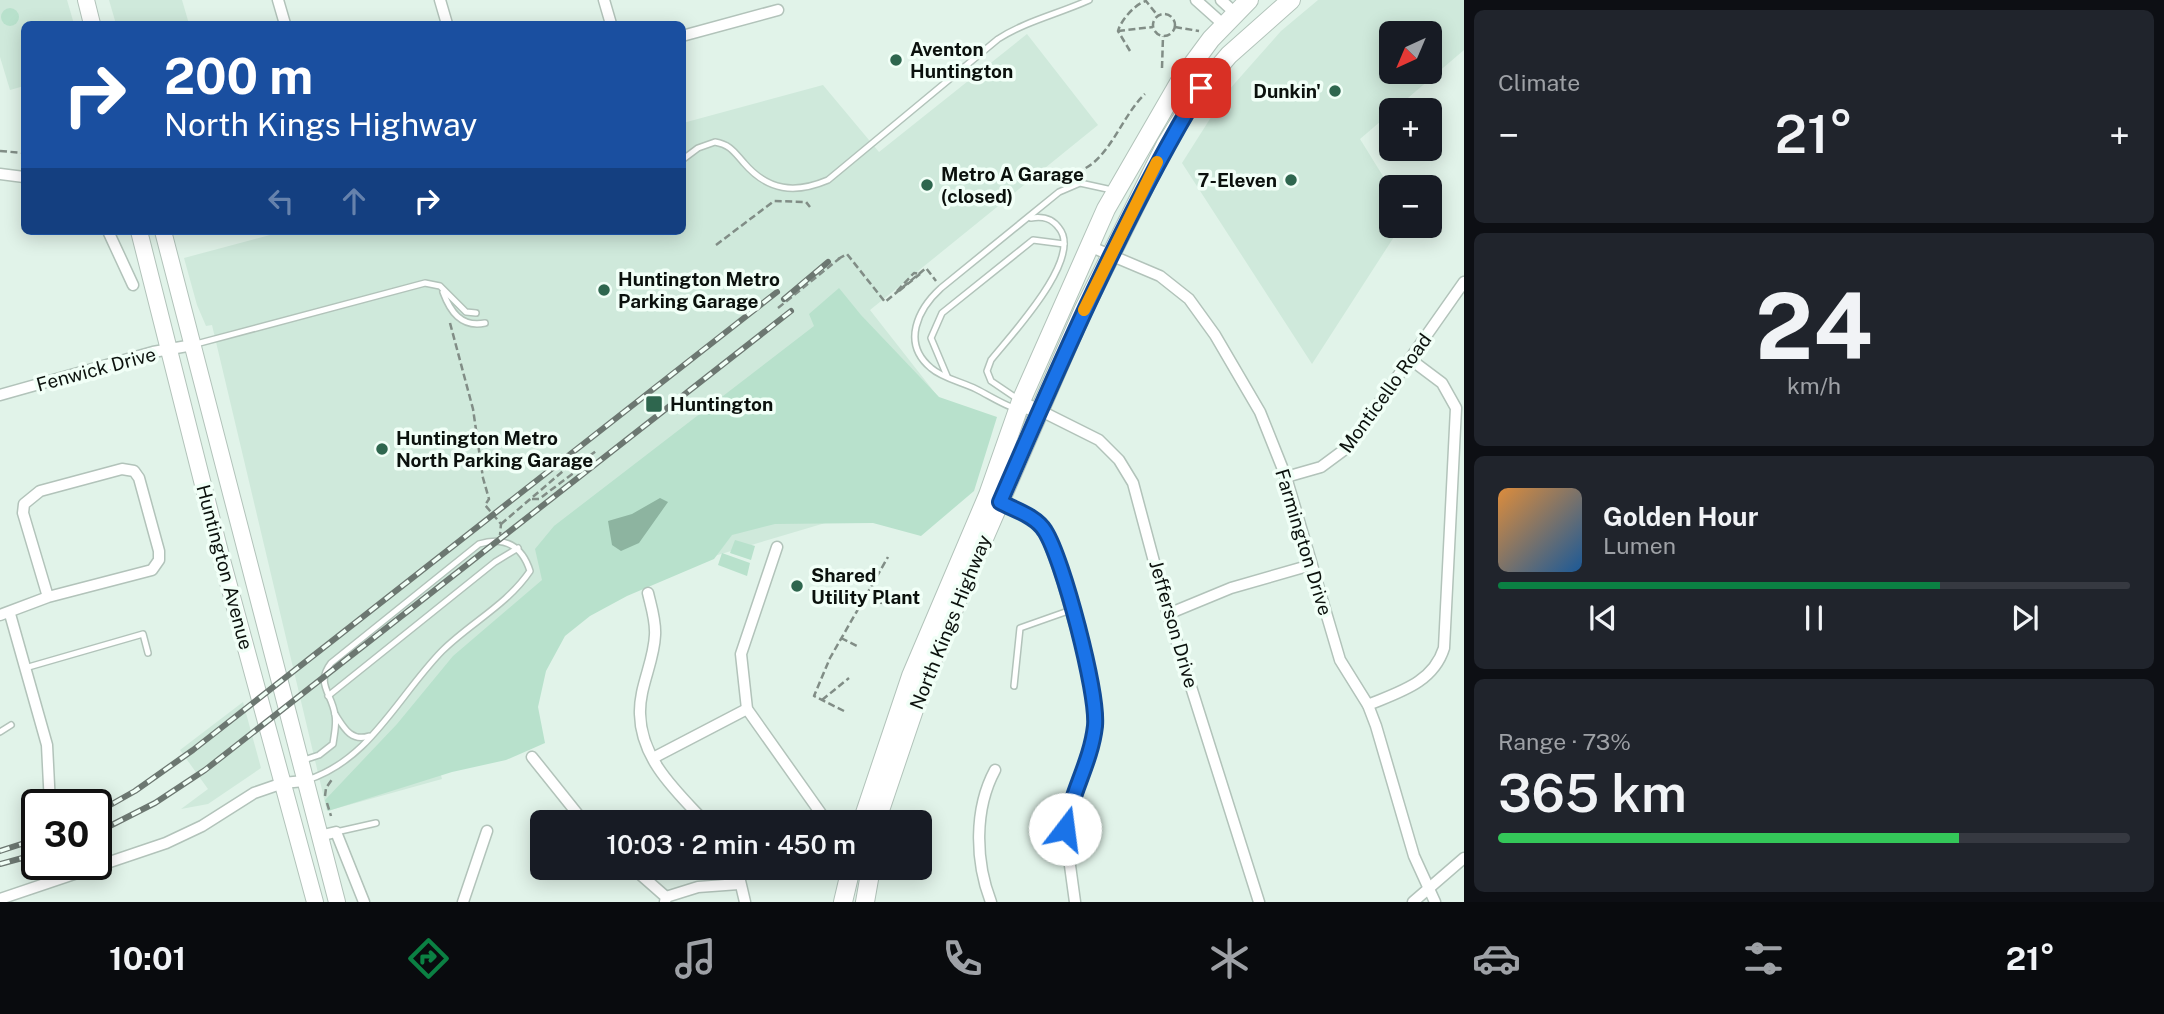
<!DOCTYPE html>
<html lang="en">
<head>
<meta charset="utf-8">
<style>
  :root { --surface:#171b24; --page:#20242c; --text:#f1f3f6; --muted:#9ea1a6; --line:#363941; --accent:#0b8043 }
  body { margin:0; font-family:"Public Sans",sans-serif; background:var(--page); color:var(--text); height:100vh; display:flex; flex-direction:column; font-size:26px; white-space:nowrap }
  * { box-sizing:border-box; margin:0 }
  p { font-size:23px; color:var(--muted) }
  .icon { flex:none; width:38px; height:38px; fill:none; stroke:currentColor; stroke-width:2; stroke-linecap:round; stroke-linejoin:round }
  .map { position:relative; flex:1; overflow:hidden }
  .sheet { display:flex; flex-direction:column; gap:10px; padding:10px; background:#0d0f14; width:700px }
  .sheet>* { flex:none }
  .banner { position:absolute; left:21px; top:21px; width:665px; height:214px; border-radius:10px; box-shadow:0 4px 18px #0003; background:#1a4fa0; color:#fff; overflow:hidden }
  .needle { width:46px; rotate:224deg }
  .buttons { position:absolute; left:1379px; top:21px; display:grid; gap:14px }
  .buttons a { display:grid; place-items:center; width:63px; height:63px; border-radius:10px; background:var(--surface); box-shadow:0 4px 18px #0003; font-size:35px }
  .speed { position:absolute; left:21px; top:789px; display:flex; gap:14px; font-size:35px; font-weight:700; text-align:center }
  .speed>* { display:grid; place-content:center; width:91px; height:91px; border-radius:50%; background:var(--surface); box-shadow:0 4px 18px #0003; line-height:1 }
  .speed .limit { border:4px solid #111; border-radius:10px; background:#fff; color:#111 }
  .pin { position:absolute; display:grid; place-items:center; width:60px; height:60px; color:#fff; margin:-30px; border-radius:14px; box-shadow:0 4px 10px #0006 }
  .me { position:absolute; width:77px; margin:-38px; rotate:15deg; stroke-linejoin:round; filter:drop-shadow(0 0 5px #0008) }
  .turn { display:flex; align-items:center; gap:24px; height:147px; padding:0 28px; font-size:32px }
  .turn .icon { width:91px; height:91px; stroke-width:2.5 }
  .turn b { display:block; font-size:49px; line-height:60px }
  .lanes { display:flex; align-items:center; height:66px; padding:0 28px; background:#0003; justify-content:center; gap:35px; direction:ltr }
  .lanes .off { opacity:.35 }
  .big { font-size:52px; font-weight:600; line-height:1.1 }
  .sheet .tile { flex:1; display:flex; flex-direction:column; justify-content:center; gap:10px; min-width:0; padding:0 24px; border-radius:10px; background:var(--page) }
  .sheet .dial { align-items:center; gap:0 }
  .dial b { font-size:91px; line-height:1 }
  .song { display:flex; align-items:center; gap:21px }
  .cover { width:84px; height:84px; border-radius:10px; background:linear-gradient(135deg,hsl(30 70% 55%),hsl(210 70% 35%)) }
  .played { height:7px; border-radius:4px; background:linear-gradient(90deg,var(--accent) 70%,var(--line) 70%) }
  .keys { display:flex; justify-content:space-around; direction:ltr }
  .heat { display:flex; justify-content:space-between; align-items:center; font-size:38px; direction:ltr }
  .charge { height:10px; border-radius:5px; background:linear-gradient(90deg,#34c759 73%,var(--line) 0) }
  .trip { position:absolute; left:530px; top:810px; width:402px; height:70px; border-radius:10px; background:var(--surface); box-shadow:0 4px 18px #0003; font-weight:600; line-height:70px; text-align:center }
  .tab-bar { display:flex; height:112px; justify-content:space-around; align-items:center; background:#090b0e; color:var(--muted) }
  .tab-bar .icon { width:49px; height:49px }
  .tab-bar .selected { color:var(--accent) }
  .tab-bar b { font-size:32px; color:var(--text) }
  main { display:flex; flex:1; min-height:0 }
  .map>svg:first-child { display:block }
</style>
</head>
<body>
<main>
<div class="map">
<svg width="1464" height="902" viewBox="0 0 1464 902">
  <rect width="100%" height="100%" fill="#e1f3e9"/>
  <!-- built -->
  <g fill="#cfe9db" fill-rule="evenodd">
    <path d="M0,0H67L74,24H24V86L10,90L0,57Z"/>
    <path d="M109,0H182L189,24H116Z"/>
    <path d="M1318,0H1464V50L1360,139L1391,189V226H1401L1312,364L1182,163L1227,92L1281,31ZM1391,33H1430V72H1391Z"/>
    <path d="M1027,34L1098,125L870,310L957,421L869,510L509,617L427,722L442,779L327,811L212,325L206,326L197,305L184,258L285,231H682L683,123L823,85L879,152Z"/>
    <path d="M243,702L261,768L208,804L181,809L208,789L180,750Z"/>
  </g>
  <!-- green -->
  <g fill="#b8e1cc">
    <circle cx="10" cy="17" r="9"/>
    <path d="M839,288L861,315L939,397L997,417L974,491L921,536L873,523L775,524L732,535L714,559L627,596L590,616L565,636L546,671L538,707L545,743L506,760L452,772L328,811L325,800L397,724L453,656L542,580L535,549L554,526L814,326L809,314Z"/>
    <path d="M735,540L755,546L751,560L730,553Z"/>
    <path d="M722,553L750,563L747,576L718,565Z"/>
  </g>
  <!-- water -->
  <path fill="#8db4a0" d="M660,498L668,502L639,543L621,551L612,545L608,521L632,514Z"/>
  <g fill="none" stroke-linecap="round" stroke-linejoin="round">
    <defs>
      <g id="lane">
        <path d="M682,160L698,148L715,142C731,145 734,152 744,163C768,191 795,194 828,180L998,39C1026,21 1058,14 1089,0"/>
        <path d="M443,292C450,311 461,328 485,323"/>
        <path d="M196,344L425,283L440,286L466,312L476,313"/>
        <path d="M947,376L931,338L942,313L1033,240L1064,244"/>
        <path d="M1019,400L991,381L987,371L991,360C1010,336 1084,258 1059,228C1052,218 1043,216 1031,218"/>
        <path d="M1036,412C1013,412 996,399 976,389C962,382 942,378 931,368C901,343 918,309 941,288L1059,192L1080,183L1112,190"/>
        <path d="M25,668L143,634L148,653"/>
        <path d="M1014,686L1020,628L1071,610"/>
        <path d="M328,696L495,562L518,548"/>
        <path d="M335,714C344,728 351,742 369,736"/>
        <path d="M0,732L11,725"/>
        <path d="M304,760L319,755L333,744C334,735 337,724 335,715C332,693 315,684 331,663L479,544C505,536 522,546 530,571C507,605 470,623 442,651C398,696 370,760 307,780"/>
        <path d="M336,832L376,823"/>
      </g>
      <g id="street">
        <path d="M278,0L285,24"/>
        <path d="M440,0L447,24"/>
        <path d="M604,0L611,24"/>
        <path d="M1196,0L1224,25"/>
        <path d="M1221,0L1235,13"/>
        <path d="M682,36L778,10"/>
        <path d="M0,174L24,177"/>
        <path d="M108,231L133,285"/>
        <path d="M1089,246L1160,276L1189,299L1215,335L1260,412L1286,477L1340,660L1368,705L1376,726L1414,856L1435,902"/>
        <path d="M0,395L153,352L193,345"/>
        <path d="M1021,401L1099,440L1119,460L1133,483L1168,614L1259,902"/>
        <path d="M1286,477L1321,467L1348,447L1464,282"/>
        <path d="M996,500L1037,521L1044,529L1061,576L1091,681L1095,726L1065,829L1075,902"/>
        <path d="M777,547L741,654L747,709L827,822"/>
        <path d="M648,593C651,606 656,621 655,635C654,662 639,687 640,714C641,760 677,792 705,822"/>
        <path d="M10,614L47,745L50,805"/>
        <path d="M1168,614L1231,588L1311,565"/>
        <path d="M0,615L48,597L152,570L159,560V551L139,478L134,471L122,469L40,491L24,504L23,513L48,597"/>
        <path d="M1368,705C1399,692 1433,683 1444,648L1456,408L1442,383L1410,359"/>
        <path d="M532,757L584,822"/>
        <path d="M653,758L747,709"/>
        <path d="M319,836L336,832L364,902"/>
        <path d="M633,868L666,897L665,902"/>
        <path d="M737,868L745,902"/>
        <path d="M666,897L698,887L739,884"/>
        <path d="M0,899L166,843L202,826L254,793L283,783L304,781"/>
        <path d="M463,902L487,831"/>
        <path d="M991,902C975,861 974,809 995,770"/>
        <path d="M1413,902L1464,858"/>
      </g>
      <g id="secondary">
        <path d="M86,0L92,24"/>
        <path d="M139,231L222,560L315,902"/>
        <path d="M163,231L337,902"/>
      </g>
      <g id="primary">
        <path d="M862,822L911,676L988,495L1021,401L1106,209L1180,81L1211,39L1249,0"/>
        <path d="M876,822L923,683L972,566L1083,311L1166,144L1201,88L1229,55L1291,0"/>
        <path d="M843,902L851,868"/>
        <path d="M865,902L871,868"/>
      </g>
    </defs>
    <!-- lane casing -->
    <use href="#lane" stroke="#b2c3ba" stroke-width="8"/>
    <!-- street casing -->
    <use href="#street" stroke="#b2c3ba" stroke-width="13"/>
    <!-- secondary casing -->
    <use href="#secondary" stroke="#b2c3ba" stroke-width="18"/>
    <!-- primary casing -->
    <use href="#primary" stroke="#b2c3ba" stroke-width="20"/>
    <!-- path -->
    <g stroke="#818d86" stroke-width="2.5" stroke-dasharray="7 3.5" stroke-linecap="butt">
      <circle cx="1164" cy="25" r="11"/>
      <path d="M1175,27L1199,31"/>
      <path d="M1118,31L1153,27"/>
      <path d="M1130,51L1118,31C1121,20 1135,4 1146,1L1158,16"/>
      <path d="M1162,68L1163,36"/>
      <path d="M0,151L24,153"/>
      <path d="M1076,172C1109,163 1121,116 1145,94"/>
      <path d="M716,245L774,201L806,202L810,207"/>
      <path d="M838,259L847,254L885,302L926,268L936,281"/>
      <path d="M897,291L914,273L920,274"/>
      <path d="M899,291L920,274"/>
      <path d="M778,308L840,258"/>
      <path d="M450,323L473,409L483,478L489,499L485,505L501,524L500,535"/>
      <path d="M532,499H539L575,472L572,469"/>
      <path d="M501,524L569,466L572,469L596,451"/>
      <path d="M872,587L883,594L881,604"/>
      <path d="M841,638L859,647"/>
      <path d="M822,700L849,678"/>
      <path d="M844,711L814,696L830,658L888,557"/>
      <path d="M325,796L326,788L333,778"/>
      <path d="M327,803L331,816"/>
    </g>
    <!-- lane -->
    <use href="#lane" stroke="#fff" stroke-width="5"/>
    <!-- street -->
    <use href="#street" stroke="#fff" stroke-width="10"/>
    <!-- secondary -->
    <use href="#secondary" stroke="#fff" stroke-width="16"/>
    <!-- primary -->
    <use href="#primary" stroke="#fff" stroke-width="18"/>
    <defs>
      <g id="rail">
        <path d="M784,299L828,262"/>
        <path d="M96,813L135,791L193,750L777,292"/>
        <path d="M96,833L155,803L205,770L791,311"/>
        <path d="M0,851L37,839"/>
        <path d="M0,864L37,854"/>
      </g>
    </defs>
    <!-- rail casing -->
    <use href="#rail" stroke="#6c7771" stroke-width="6"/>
    <!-- rail -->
    <use href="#rail" stroke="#f1fff7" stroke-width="3.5" stroke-dasharray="10" stroke-linecap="butt"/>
  </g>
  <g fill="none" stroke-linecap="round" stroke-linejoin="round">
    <defs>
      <path id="route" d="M1065,829C1071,793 1091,762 1095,726C1098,693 1063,559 1045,531C1036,516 1015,510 1000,502C1061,361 1122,220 1201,88"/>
    </defs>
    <!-- route casing -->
    <use href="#route" stroke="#114b97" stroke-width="18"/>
    <!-- route -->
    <use href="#route" stroke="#1a73e8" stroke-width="12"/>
    <!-- slow -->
    <path stroke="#f59e0b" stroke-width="12" d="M1084,310L1157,162"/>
  </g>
  <!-- markers -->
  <g fill="#2e664e" stroke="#f1fff7" stroke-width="2.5">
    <circle cx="896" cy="60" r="7"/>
    <circle cx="1335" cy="91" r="7"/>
    <circle cx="1291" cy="180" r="7"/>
    <circle cx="927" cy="185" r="7"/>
    <circle cx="604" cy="290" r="7"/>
    <rect x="645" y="395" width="18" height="18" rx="3.5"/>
    <circle cx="382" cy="449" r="7"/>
    <circle cx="797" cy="586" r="7"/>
  </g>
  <g text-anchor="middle" stroke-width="7" stroke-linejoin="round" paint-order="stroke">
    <!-- poi labels -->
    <g font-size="19" font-weight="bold" fill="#0b110d" stroke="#f1fff7" text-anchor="start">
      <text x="910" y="56">Aventon<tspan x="910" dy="22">Huntington</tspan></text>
      <text x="1321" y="98" text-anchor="end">Dunkin'</text>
      <text x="941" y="181">Metro A Garage<tspan x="941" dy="22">(closed)</tspan></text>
      <text x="1277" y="187" text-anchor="end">7-Eleven</text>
      <text x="618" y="286">Huntington Metro<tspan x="618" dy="22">Parking Garage</tspan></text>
      <text x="670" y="411">Huntington</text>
      <text x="396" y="445">Huntington Metro<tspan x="396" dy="22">North Parking Garage</tspan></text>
      <text x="811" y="582">Shared<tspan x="811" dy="22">Utility Plant</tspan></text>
    </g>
    <!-- street labels -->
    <g font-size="19" fill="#0b110d" stroke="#f1fff7">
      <text transform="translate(96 369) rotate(-15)" y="7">Fenwick Drive</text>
      <text transform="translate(1385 393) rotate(-54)" y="7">Monticello Road</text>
      <text transform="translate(1304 542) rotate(73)" y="7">Farmington Drive</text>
      <text transform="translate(225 567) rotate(75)" y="7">Huntington Avenue</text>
      <text transform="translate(950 622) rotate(-68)" y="7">North Kings Highway</text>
      <text transform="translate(1174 624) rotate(74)" y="7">Jefferson Drive</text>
    </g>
  </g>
</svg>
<div class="buttons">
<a><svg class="needle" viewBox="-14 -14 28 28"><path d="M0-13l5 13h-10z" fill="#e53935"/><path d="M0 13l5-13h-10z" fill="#9ea1a6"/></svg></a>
<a>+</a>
<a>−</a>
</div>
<div class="speed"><div class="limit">30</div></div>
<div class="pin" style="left:1201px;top:88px;background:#d93025"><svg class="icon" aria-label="arrive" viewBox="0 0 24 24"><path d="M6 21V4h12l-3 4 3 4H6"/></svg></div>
<svg class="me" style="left:1065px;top:829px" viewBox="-20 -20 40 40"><circle r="19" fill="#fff"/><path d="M0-13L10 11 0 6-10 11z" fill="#1a73e8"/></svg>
<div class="trip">10:03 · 2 min · 450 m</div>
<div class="banner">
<div class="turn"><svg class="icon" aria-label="right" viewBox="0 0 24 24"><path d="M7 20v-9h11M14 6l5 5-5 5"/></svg><div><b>200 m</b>North Kings Highway</div></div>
<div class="lanes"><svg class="icon off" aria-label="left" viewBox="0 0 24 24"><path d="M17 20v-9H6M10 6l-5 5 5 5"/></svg><svg class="icon off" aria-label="ahead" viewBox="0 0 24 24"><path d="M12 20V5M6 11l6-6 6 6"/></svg><svg class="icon" aria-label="right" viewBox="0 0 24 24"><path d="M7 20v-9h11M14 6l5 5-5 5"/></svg></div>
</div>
</div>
<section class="sheet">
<div class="tile"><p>Climate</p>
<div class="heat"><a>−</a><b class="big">21°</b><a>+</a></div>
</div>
<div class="tile dial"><b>24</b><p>km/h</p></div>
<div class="tile">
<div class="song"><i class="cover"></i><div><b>Golden Hour</b><p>Lumen</p></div></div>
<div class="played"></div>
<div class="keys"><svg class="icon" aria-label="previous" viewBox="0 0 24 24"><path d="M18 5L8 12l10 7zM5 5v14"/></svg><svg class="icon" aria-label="pause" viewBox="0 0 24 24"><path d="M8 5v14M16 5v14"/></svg><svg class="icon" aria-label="next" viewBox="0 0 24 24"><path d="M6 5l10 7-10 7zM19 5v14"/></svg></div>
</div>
<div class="tile"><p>Range · 73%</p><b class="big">365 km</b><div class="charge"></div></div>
</section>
</main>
<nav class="tab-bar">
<b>10:01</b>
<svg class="icon selected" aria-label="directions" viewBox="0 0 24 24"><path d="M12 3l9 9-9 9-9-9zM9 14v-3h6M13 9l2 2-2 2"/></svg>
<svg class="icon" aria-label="music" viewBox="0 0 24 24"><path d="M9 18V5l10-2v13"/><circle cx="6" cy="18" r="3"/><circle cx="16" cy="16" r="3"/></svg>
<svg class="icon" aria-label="phone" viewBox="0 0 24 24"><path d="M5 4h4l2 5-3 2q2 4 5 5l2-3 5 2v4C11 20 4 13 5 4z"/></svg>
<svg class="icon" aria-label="climate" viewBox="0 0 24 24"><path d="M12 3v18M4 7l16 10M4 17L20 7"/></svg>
<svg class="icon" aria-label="car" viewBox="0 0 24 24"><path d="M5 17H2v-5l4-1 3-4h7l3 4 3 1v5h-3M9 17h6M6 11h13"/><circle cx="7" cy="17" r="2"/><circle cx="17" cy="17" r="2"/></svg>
<svg class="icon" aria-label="filters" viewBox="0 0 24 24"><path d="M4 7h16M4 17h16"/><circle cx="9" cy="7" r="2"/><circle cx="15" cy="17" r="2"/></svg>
<b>21°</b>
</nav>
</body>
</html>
